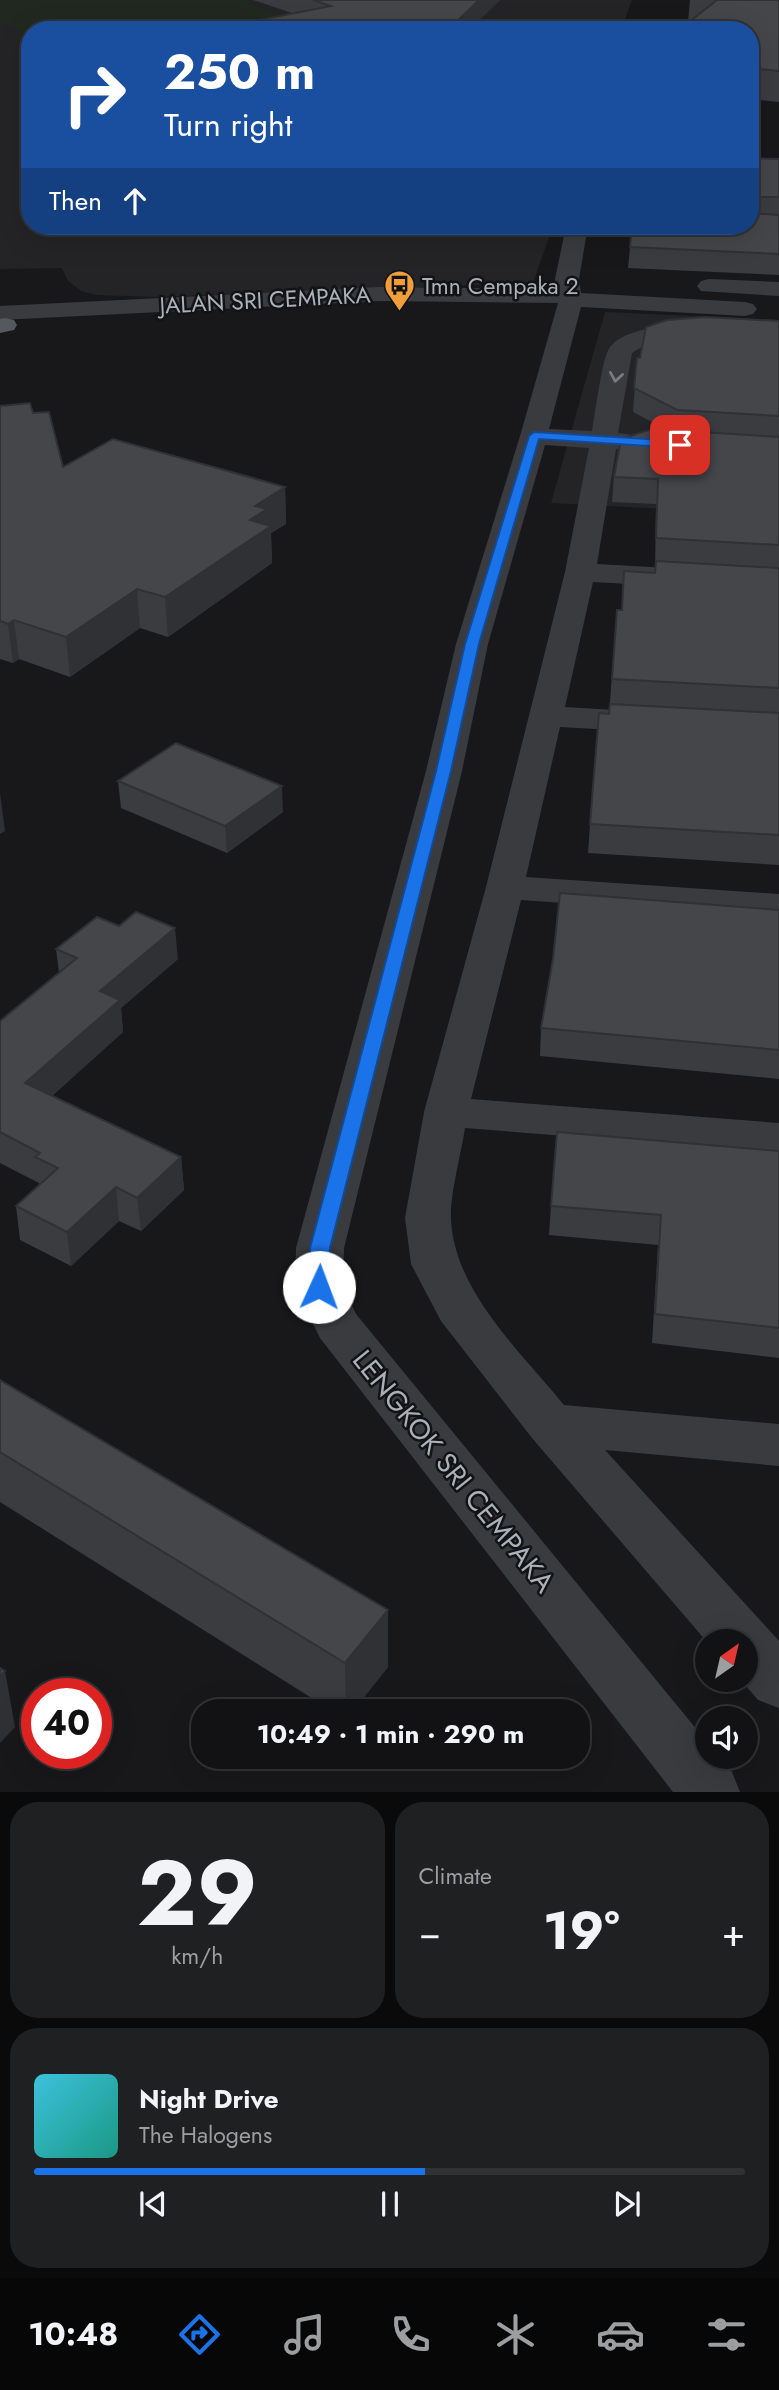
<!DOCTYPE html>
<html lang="en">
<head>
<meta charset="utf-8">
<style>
  :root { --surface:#121214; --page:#1f2022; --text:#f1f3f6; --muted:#9c9ea0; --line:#313234; --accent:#1a73e8 }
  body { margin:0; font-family:Jost,sans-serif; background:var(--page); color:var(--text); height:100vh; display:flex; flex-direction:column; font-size:26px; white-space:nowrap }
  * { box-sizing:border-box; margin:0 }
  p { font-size:23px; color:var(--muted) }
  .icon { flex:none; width:38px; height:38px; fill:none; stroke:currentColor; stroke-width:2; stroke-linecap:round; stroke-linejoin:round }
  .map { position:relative; height:1792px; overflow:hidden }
  .sheet { display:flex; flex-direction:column; gap:10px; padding:10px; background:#0a0a0b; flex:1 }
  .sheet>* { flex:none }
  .top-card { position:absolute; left:21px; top:21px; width:738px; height:214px; border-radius:28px; box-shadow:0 7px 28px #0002,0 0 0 2px var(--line); background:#1a4fa0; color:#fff; overflow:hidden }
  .needle { width:46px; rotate:34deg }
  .buttons { position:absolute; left:695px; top:1629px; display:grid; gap:14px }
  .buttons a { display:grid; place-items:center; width:63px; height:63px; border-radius:50%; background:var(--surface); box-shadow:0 7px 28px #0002,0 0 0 2px var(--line); font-size:35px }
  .speed { position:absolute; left:21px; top:1678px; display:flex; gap:14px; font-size:35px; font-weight:700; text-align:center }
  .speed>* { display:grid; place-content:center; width:91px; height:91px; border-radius:50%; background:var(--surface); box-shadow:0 7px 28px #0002,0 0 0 2px var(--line); line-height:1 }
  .speed .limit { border:10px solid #d22; background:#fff; color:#111 }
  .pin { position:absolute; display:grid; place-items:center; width:60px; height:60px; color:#fff; margin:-30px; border-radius:14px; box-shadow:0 4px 10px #0006 }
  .me { position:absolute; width:77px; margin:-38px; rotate:2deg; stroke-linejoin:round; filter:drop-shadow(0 0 5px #0008) }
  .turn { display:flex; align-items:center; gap:24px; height:147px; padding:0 28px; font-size:32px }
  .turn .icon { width:91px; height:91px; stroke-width:2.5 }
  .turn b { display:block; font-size:49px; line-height:60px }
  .then { display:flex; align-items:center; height:66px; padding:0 28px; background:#0003; gap:14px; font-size:26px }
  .big { font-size:52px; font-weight:700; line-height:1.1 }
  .sheet .widget { flex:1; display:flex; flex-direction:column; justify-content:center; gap:10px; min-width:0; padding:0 24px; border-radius:28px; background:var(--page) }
  .sheet .dial { align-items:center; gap:0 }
  .dial b { font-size:91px; line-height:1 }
  .song { display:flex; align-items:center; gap:21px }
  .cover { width:84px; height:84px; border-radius:10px; background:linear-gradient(135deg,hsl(190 70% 55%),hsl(170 70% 35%)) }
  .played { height:7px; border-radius:4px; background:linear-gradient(90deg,var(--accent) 55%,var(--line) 55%) }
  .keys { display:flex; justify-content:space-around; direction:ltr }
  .heat { display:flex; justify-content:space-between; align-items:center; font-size:38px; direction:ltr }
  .sheet .tiles { flex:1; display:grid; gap:10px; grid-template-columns:1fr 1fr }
  .widget:last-child { grid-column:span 2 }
  .trip { position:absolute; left:191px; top:1699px; width:399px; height:70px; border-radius:28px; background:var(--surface); box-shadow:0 7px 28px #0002,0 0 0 2px var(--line); font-weight:700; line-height:70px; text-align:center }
  .menu { display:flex; height:112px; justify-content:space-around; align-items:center; background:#070708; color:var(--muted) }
  .menu .icon { width:49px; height:49px }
  .menu .selected { color:var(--accent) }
  .menu b { font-size:32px; color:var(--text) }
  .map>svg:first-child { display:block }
</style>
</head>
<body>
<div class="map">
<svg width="779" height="1792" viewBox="0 0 779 1792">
  <rect width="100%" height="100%" fill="#18181a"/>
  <!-- built -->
  <g fill="#242427">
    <path d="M0,0H632L621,30H30V226H553L533,283L156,297L97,295L81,291L68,281L62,268L0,269Z"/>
    <path d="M605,312L779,320V515L551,503Z"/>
  </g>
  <!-- green -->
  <path fill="#202820" d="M0,0H242L314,28L30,30V34L0,22Z"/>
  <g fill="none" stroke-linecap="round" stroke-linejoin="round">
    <!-- minor -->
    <g fill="#393b3f" fill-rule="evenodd">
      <path d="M566,226H588L579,279L581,293L745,302L753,304L757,309L753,314L745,316L581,307L549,429L592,431C595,415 602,357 610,347C635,315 741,326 779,328V342C737,340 668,328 632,353L618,433L640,436L644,442L640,448L616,449L597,564L779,574V592L593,582L565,707L650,712L662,715L667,722L662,729L650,732L560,727L526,877L779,894V918L521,900L471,1099L779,1123V1153L465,1128C461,1154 450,1194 451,1219C454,1291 521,1352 564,1405L779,1424V1466L605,1450L779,1641V1708L758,1700L741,1680H746V1642H707L532,1438L441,1321L411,1264L405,1218L424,1112L486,887L565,572L589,448L545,445L488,644L462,771L344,1248L343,1287L356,1314L707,1742V1757H719L732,1772L740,1792H673L320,1338L295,1287L296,1248L426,771L456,644L520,436L558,303L379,301L0,320V306L379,287L557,289L555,279Z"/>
      <path d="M709,279L779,282V296L701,291L697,286L701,281Z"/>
    </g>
    <!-- major -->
    <path fill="#55585e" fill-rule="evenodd" d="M5,318L14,320L17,325L14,330L0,333V319Z"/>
  </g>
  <!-- wall -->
  <g fill="#3a3c40">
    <path d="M253,0H500L469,30L292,13Z"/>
    <path d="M690,0H779V102L751,99V30L688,22Z"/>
    <path d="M751,158L779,159V275L628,268L630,247L751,226Z"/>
    <path d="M779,321V865L588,853L590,824L609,714L617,610H621L655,573L656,504L612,502L614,477L667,430L633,412L637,358Z"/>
    <path d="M0,406L33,413L63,467L285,487L286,524L271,533L272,563L168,637L140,628L70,677L19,659L13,663L0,659Z"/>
    <path d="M118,781L283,812L227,853L121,808Z"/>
    <path d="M779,910V1079L540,1056L541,1028L553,959Z"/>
    <path d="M56,949L178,959L121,1008L123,1032L52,1096L181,1157L184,1190L141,1231L119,1221L71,1266L20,1240L16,1206L39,1185V1183L0,1163V1021L59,973Z"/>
    <path d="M779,1151V1358L652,1343L658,1245L549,1235L551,1206Z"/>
    <path d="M0,1380L388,1610V1667L352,1712H334L0,1502Z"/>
  </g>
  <!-- shaded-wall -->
  <g fill="#303134">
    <path d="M479,0H500L469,30H444Z"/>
    <path d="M285,487L286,524L271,533L272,563L168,637L165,597L250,520L255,506Z"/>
    <path d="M137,589L140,628L70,677L66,637Z"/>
    <path d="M14,620L19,659L13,663L8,624Z"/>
    <path d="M282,786L283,812L227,853L225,826Z"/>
    <path d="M0,793L5,831L0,834Z"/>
    <path d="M175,928L178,959L121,1008L123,1032L29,1116L25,1083L100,991Z"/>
    <path d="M181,1157L184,1190L141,1231L137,1198Z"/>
    <path d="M116,1187L119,1221L71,1266L67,1232Z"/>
    <path d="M388,1610V1667L352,1712H346L345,1663Z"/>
    <path d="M5,1671L15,1727L0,1743V1676Z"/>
  </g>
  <!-- building -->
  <g fill="#44464a" stroke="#303134" stroke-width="2">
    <path d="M313,0H479L449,29L444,30H207L331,6Z"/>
    <path d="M717,0H779V71L751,68V30H679Z"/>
    <path d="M751,158L779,159V197H753L751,202Z"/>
    <path d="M751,213L779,215V254L630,247L632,226H751Z"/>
    <path d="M705,317L779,321V416L677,410L634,388L637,358H640L646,327L667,320Z"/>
    <path d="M30,403L33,413L49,412L63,467L113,439L285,487L255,506L267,509L250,520L271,526L165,597L137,589L66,637L14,620L8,624L0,621V406Z"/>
    <path d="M652,429L779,437V545L656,538L658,479L614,477L621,439Z"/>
    <path d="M656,561L779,568V688L612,679L617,610H622L624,571L655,573Z"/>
    <path d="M610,704L779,713V835L590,824L599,713L609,714Z"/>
    <path d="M176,743L282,786L225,826L118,781Z"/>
    <path d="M560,893L779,910V1050L541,1028L553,959Z"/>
    <path d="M136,912L175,928L100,991L120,1000L25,1083L181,1157L137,1198L116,1187L67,1232L16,1206L58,1168L35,1157L40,1153L0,1132V1021L77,958L56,949L97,917L119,926Z"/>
    <path d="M557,1132L779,1151V1328L655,1314L661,1215L551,1206Z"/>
    <path d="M0,1380L388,1610L345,1663L0,1452Z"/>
    <path d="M0,1668L5,1671L0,1676Z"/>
  </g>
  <!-- one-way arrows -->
  <defs><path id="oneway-chevron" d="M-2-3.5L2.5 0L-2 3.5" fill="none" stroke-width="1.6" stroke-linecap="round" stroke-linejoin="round" transform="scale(1.75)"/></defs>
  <use stroke="#777c83" href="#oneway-chevron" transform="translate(616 377) rotate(99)"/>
  <!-- route -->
  <path fill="#1a73e8" stroke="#114b97" stroke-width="2" d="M534,432L680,441L686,445L680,448L539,439L479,644L451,771L330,1248L329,1287L326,1293L319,1295L312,1293L309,1287L310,1248L436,771L465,644L529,436Z"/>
  <!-- icons -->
  <defs>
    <symbol id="bus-pin" viewBox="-11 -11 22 30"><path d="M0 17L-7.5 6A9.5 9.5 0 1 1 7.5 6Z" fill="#f09e3a" stroke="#131315"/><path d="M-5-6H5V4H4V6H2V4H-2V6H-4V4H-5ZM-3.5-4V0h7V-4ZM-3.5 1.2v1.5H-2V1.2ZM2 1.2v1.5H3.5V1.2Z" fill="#111"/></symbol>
  </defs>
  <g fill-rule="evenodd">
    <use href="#bus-pin" x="382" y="268" width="35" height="47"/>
  </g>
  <g text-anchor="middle" stroke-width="5" stroke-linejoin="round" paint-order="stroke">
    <!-- far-poi labels -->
    <g font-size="23" fill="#aab1ba" stroke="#131315" text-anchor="start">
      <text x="422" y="294">Tmn Cempaka 2</text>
    </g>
    <!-- far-street labels -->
    <g font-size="23" fill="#aab1ba" stroke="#131315">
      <text transform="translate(265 300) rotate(-3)" y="8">JALAN SRI CEMPAKA</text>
    </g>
    <!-- street labels -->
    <g font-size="28" fill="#aab1ba" stroke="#131315">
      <text transform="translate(454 1471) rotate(51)" y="10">LENGKOK SRI CEMPAKA</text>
    </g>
  </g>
</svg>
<div class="buttons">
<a><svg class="needle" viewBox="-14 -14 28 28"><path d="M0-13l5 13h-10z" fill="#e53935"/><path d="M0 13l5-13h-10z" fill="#9c9ea0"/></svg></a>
<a><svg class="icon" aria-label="sound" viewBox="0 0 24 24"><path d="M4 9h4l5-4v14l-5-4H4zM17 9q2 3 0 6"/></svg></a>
</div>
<div class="speed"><div class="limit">40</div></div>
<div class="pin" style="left:680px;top:445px;background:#d93025"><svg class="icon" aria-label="arrive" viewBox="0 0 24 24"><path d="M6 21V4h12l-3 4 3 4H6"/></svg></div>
<svg class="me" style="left:319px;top:1287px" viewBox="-20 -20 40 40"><circle r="19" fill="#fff"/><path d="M0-13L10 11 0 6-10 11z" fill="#1a73e8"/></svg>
<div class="trip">10:49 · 1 min · 290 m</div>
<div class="top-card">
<div class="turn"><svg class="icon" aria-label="right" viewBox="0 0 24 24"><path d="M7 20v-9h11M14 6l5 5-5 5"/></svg><div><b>250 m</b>Turn right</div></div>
<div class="then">Then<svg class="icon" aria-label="ahead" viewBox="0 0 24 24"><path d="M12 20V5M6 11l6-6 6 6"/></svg></div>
</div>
</div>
<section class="sheet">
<div class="tiles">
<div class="widget dial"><b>29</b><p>km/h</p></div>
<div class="widget"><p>Climate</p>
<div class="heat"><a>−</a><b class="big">19°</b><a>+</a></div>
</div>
<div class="widget">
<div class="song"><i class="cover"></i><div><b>Night Drive</b><p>The Halogens</p></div></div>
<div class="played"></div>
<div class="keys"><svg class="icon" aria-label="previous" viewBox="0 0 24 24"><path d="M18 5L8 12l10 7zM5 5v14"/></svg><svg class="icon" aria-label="pause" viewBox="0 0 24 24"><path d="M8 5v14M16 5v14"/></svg><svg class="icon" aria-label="next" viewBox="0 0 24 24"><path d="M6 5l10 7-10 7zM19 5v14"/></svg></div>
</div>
</div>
</section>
<nav class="menu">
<b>10:48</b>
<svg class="icon selected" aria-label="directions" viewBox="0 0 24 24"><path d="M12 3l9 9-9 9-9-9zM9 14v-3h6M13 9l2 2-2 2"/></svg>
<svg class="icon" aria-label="music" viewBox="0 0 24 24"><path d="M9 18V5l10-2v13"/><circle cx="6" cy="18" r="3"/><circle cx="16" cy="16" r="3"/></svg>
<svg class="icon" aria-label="phone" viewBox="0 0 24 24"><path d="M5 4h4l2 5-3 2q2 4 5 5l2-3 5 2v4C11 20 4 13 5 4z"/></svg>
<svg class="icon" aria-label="climate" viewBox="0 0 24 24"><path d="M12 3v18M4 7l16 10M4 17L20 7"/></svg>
<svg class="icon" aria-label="car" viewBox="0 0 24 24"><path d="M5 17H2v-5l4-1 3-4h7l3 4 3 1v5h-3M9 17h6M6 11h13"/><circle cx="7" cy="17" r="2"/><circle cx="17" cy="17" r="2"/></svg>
<svg class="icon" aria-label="filters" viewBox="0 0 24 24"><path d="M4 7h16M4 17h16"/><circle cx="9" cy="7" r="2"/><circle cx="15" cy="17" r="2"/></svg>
</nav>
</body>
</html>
